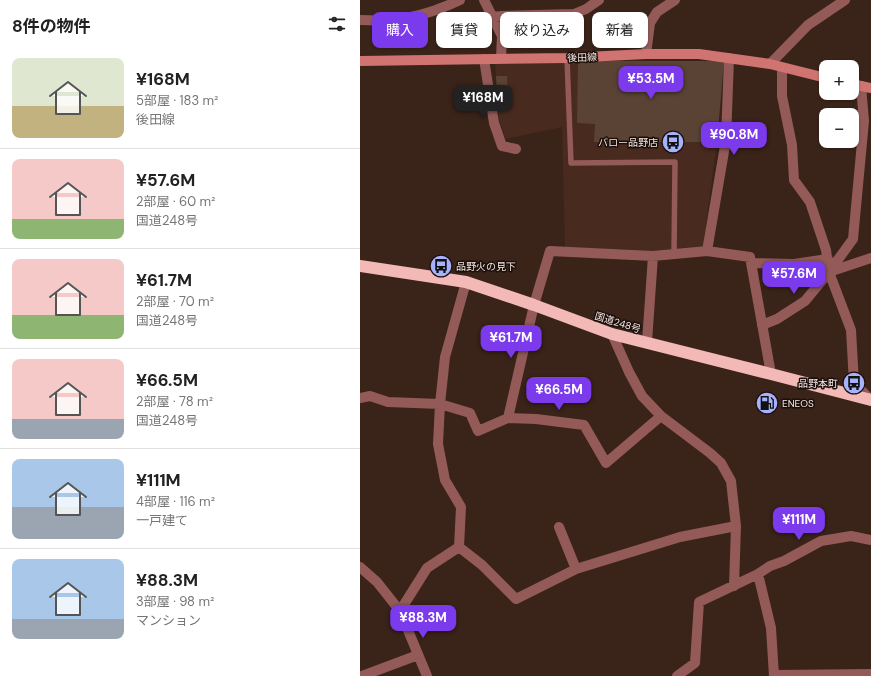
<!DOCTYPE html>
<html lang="ja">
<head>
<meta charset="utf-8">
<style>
  body { margin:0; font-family:"DM Sans","Noto Sans JP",sans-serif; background:#f6f6f6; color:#222; height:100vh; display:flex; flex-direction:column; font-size:15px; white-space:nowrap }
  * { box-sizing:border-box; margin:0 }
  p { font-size:13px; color:#767676 }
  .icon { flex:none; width:22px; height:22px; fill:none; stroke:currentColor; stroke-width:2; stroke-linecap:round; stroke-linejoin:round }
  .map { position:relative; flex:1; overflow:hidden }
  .side { display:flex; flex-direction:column; background:#fff; width:360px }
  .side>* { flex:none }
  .guide { position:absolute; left:12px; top:12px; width:380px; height:36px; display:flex; gap:8px }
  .tools { position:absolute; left:459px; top:60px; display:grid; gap:8px }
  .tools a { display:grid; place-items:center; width:40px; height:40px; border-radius:8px; background:#fff; box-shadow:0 1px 3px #0004; font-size:20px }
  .price { position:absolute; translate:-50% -34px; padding:0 9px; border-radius:8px; background:#7c3aed; color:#fff; font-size:13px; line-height:26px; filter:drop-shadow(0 1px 2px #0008) }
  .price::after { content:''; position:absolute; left:50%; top:24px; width:12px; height:9px; margin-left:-6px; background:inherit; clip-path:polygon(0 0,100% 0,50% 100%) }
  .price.on { background:#222; color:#fff }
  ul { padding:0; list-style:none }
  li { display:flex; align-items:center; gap:12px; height:100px; padding:0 12px }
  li+li { border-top:1px solid #e0e0e0 }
  li span { display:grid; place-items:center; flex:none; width:112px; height:80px; border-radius:8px; color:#555 }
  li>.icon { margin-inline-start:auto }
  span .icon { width:48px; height:48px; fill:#fffc; stroke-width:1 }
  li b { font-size:17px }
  h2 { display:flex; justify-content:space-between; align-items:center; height:48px; padding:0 12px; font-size:17px }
  .chip { padding:0 14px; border-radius:8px; background:#fff; box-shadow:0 1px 3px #0004; font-size:14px; line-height:36px }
  .chip.on { background:#7c3aed; color:#fff }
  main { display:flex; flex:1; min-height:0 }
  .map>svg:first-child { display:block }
  .built { fill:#482a1e }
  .building { fill:#5a4334 }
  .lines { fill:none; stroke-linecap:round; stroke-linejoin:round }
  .lane { stroke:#935a58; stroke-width:5.5 }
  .street { stroke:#935a58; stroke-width:10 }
  .secondary { stroke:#cf7471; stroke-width:10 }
  .highway { stroke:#f3b9b6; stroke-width:12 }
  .labels { text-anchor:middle; stroke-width:3; stroke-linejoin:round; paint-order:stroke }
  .street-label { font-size:10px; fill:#f7e7e1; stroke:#1a0f0b }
  .poi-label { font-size:10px; fill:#f7e7e1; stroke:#1a0f0b; text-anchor:end }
</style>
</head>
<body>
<main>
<section class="side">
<h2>8件の物件<svg class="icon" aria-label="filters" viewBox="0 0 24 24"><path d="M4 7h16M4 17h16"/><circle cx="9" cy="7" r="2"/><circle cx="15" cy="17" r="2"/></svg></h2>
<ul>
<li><span style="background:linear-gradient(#dfe7d0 60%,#c2b280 0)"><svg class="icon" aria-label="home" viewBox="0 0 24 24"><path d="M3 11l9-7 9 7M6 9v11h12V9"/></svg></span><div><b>¥168M</b><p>5部屋 · 183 m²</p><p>後田線</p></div></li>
<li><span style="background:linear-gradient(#f6c9c9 75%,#8fb573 0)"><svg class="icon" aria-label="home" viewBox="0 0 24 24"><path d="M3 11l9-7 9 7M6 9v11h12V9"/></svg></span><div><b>¥57.6M</b><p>2部屋 · 60 m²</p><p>国道248号</p></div></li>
<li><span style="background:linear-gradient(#f6c9c9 70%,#8fb573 0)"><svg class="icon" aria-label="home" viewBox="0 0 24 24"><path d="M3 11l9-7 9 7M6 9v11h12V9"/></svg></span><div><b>¥61.7M</b><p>2部屋 · 70 m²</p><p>国道248号</p></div></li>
<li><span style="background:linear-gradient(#f6c9c9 75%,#9aa5b1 0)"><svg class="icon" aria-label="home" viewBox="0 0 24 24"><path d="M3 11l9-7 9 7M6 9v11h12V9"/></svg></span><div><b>¥66.5M</b><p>2部屋 · 78 m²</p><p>国道248号</p></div></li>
<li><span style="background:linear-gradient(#a9c7e8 60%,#9aa5b1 0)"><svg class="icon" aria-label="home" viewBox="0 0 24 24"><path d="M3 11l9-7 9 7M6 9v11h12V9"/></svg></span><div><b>¥111M</b><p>4部屋 · 116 m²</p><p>一戸建て</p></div></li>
<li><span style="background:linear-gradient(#a9c7e8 75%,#9aa5b1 0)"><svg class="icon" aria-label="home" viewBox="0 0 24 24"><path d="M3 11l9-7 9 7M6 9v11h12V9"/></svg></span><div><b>¥88.3M</b><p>3部屋 · 98 m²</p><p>マンション</p></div></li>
</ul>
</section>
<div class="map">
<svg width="511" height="676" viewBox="0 0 511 676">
  <rect width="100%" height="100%" fill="#3a2319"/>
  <path class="built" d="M 218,61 L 364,61 L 357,142 L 343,246 L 294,251 L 205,247 L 202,127 L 146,139 L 139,121 L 135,62 Z"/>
  <path class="building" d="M 218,61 L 364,61 L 357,142 L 234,142 L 235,124 L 217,123 Z
    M 136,76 L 147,76 L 148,94 L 137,95 Z"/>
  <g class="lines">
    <path class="lane" d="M 207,58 L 211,163 L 315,162 L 314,254"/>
    <path class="street" d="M 124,0 L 142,36 L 141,58
      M 133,17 L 142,16 L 214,14 L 226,9 L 239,0
      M 0,20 C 10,20 21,21 31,20 C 55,18 79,10 100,0
      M 286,54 L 290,23 L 297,12 L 315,0
      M 124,59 L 134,123 L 142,146 L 156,149
      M 410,64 L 448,25 L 485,0
      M 422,68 L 422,96 L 432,145 L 434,180 L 450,202 L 466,250 L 469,272 L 491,330 L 494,383 L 511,400
      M 347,251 L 366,140 L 369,58
      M 391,263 L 434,264 L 468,259
      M 469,272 L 511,258
      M 402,325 L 417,319 L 445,301 L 469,272 L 493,239 L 504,121 L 501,86
      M 252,334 L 269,372 L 282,396 L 301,416 L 350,453 L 361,463 L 371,481 L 376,526 L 374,586
      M 287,342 L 293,256
      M 0,398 L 10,396 L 28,402 L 80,404 L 110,413 L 118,431 L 148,418 L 176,419 L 224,425 L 246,463 L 301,416
      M 148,418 L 174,305 L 190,251 L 293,256 L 347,251 L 390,257 L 411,374
      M 199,527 L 216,569
      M 99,547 L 122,565 L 156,599 L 216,569 L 320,537 L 376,526
      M 99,547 L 101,507 L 85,480 L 78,444 L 80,404 L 85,357 L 106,282
      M 0,567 L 17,582 L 40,611 L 67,676
      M 398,574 L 411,628 L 414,676
      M 40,611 L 67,568 L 99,547
      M 414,675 L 511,674
      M 2,676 L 58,655
      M 317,676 L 335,663 L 339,602 L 398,574 L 410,566 L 424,561 L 461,541 L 491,536 L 511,540"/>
    <path class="secondary" d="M 0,61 L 207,58 L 286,54 L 339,54 L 410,64 L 466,78
      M 492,84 L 511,88"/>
    <path class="highway" d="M 0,266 L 106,282 L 174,305 L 252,334 L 411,374 L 511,400"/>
  </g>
  <defs>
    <g id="bus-disc" transform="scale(1.15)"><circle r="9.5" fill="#a7b1fc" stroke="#1a0f0b"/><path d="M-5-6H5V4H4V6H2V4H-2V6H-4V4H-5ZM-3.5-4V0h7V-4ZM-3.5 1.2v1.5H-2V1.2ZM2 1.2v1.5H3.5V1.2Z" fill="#111"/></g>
    <g id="fuel-disc" transform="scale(1.15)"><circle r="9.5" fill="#a7b1fc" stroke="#1a0f0b"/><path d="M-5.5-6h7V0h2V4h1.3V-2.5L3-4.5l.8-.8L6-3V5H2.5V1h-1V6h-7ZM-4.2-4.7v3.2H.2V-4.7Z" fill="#111"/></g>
  </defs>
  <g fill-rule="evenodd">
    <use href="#bus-disc" x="313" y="142"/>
    <use href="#bus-disc" x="81" y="266"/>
    <use href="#bus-disc" x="494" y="383"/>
    <use href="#fuel-disc" x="407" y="403"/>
  </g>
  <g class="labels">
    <g class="street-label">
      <text transform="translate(222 57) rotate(-2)" y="4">後田線</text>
      <text transform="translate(258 322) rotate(17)" y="4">国道248号</text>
    </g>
    <g class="poi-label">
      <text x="298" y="146">バロー品野店</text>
      <text x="96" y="270" text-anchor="start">品野火の見下</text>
      <text x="478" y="387">品野本町</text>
      <text x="422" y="407" text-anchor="start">ENEOS</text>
    </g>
  </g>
</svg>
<div class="tools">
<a>+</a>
<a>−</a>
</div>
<b class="price" style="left:291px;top:100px">¥53.5M</b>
<b class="price on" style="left:123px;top:119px">¥168M</b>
<b class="price" style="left:374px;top:156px">¥90.8M</b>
<b class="price" style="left:434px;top:295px">¥57.6M</b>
<b class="price" style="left:151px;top:359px">¥61.7M</b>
<b class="price" style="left:199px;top:411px">¥66.5M</b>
<b class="price" style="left:439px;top:541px">¥111M</b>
<b class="price" style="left:63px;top:639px">¥88.3M</b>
<div class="guide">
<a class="chip on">購入</a>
<a class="chip">賃貸</a>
<a class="chip">絞り込み</a>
<a class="chip">新着</a>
</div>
</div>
</main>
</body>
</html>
